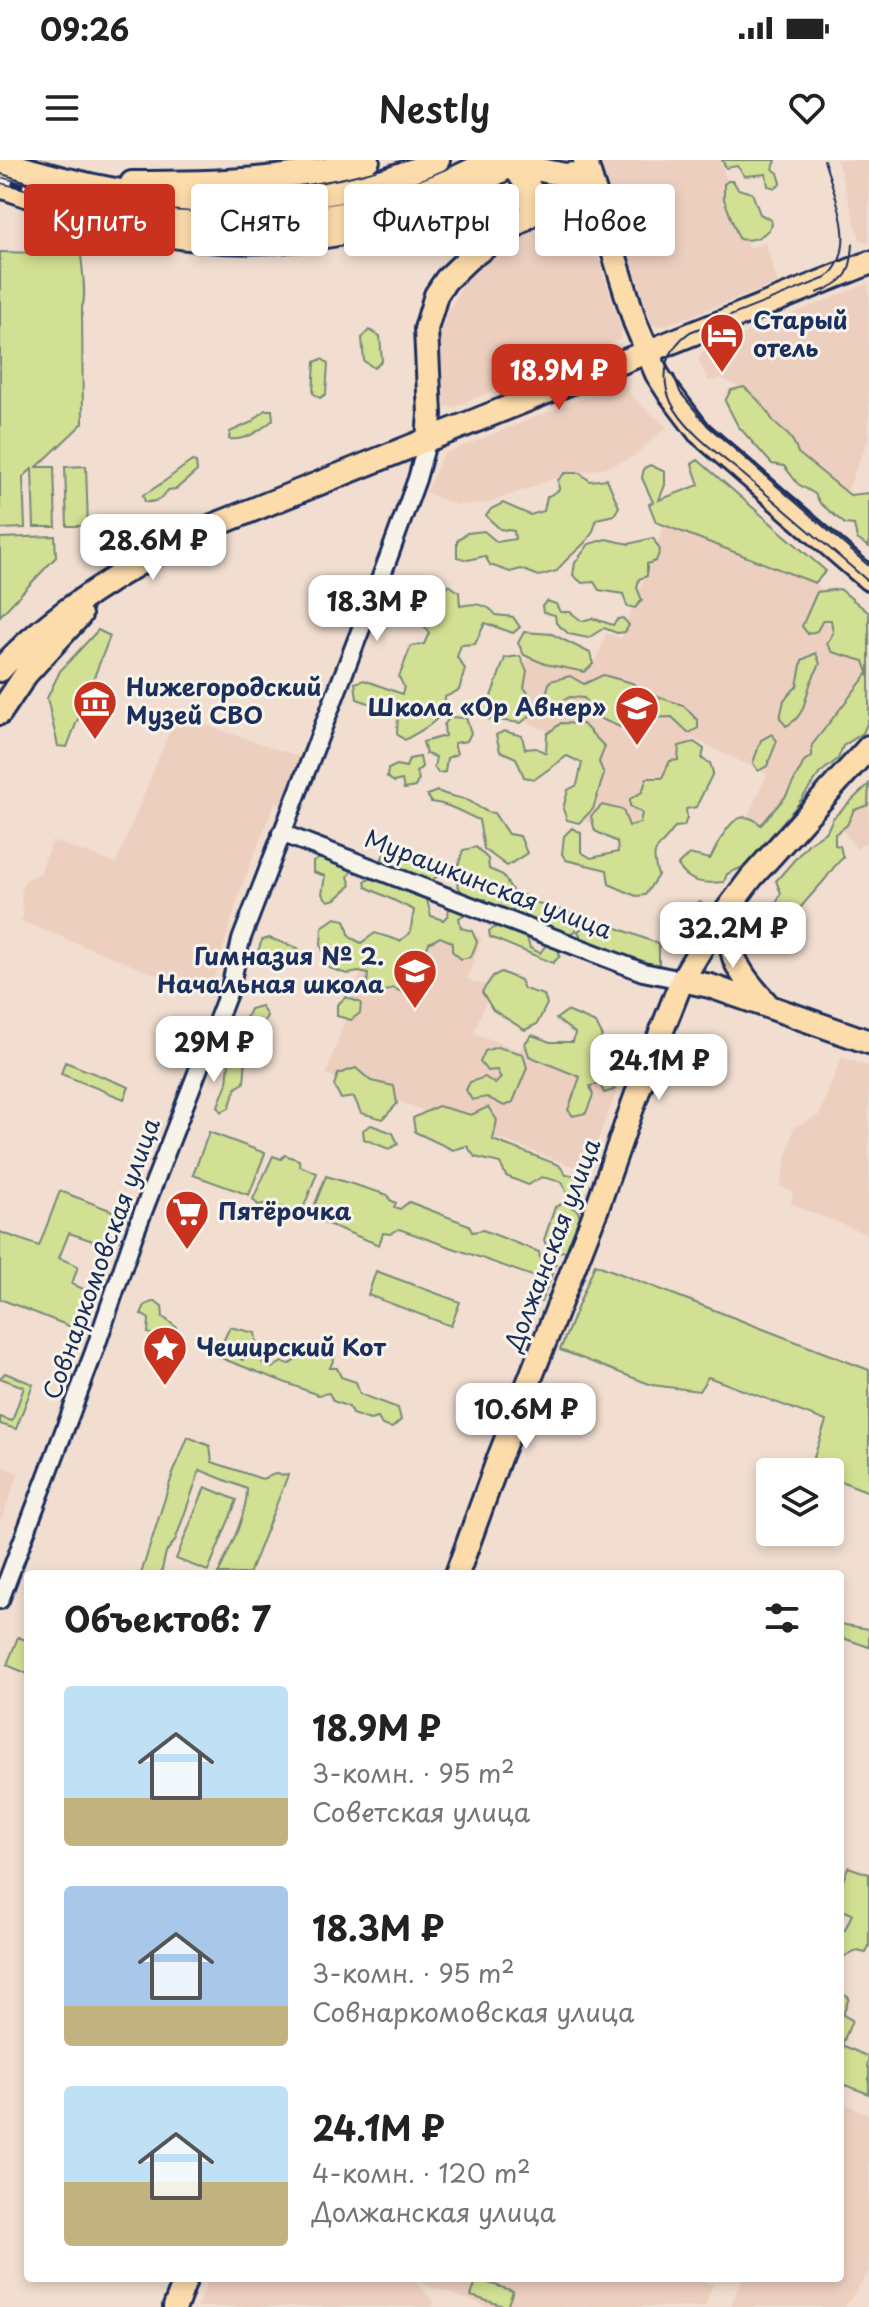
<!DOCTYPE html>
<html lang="ru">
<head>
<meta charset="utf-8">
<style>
  body { margin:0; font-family:"Playpen Sans",sans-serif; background:#f2f2f2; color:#222; height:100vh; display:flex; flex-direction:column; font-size:30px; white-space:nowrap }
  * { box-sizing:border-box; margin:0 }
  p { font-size:26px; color:#767676 }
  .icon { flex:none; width:44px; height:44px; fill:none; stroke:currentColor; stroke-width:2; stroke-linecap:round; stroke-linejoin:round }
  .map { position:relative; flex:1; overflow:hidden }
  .drawer { position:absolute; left:24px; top:1410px; width:820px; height:712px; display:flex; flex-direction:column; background:#fff; border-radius:8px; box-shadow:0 4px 12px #0003 }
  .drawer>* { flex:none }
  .top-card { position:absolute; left:24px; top:24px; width:822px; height:72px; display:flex; gap:16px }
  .fabs { position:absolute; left:756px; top:1298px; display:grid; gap:16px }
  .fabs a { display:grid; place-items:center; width:88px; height:88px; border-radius:8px; background:#fff; box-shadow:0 4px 12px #0003; font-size:40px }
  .price { position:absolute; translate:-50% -68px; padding:0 18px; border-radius:16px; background:#fff; color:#222; font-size:26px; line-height:52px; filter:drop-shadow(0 2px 4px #0008) }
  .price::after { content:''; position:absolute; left:50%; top:48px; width:24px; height:18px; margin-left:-12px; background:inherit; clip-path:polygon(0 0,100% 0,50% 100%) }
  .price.active { background:#c8321e; color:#fff }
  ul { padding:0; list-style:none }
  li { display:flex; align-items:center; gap:24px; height:200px; padding:0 40px }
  li span { display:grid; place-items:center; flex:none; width:224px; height:160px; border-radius:8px; color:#555 }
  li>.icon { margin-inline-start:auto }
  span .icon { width:96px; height:96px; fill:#fffc; stroke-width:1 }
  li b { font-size:34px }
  h2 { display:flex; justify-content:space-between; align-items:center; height:96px; padding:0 40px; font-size:34px }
  .tag { padding:0 28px; border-radius:8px; background:#fff; box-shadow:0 4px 12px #0003; font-size:28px; line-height:72px }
  .tag.active { background:#c8321e; color:#fff }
  .status { display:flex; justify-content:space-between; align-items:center; height:56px; padding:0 40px; background:#fff; direction:ltr }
  .status svg { height:22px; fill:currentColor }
  header { display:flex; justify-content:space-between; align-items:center; height:104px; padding:0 40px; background:#fff; font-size:36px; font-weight:600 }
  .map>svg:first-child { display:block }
  .built { fill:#edcfbf }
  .green { fill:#d2e093; stroke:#768878; stroke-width:2 }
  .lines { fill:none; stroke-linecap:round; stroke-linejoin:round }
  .minor-casing { stroke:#1b2f5e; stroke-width:22 }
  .major-casing { stroke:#1b2f5e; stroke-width:28 }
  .minor { stroke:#f7f3e8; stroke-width:16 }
  .major { stroke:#fddcac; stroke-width:22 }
  .tram { stroke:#1b2f5e; stroke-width:2 }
  .rail-casing { stroke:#1b2f5e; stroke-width:7 }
  .rail { stroke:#f7f3e8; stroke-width:4; stroke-dasharray:12; stroke-linecap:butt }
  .labels { text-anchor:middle; stroke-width:6; stroke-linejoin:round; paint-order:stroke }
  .poi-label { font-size:24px; font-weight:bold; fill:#1b2f5e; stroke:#f7f3e8; text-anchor:start }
  .street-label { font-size:24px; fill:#1b2f5e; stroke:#f7f3e8 }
</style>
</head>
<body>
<div class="status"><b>09:26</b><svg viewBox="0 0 49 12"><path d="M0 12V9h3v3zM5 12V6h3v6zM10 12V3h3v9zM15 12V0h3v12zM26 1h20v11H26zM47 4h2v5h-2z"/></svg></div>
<header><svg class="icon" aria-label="menu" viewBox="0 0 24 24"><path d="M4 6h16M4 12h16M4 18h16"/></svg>Nestly<svg class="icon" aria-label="heart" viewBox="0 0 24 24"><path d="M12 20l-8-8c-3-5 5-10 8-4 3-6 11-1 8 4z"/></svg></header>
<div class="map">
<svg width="869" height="2147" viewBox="0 0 869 2147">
  <rect width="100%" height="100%" fill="#f1ded0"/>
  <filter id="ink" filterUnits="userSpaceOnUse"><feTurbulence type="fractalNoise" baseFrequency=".0125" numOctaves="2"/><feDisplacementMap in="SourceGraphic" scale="16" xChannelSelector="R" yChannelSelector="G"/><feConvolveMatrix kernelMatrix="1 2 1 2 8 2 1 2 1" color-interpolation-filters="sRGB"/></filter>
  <g filter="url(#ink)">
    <path class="built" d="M 599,0 L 720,0 L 748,88 L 765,83 L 778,123 L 664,166 L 652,165 Z
      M 837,0 L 869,0 L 869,83 L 860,80 Z
      M 572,30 L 581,43 L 622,171 L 621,179 L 453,247 L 445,247 L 440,175 L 446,157 L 465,121 Z
      M 869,123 L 869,278 L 845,336 L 793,292 L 752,239 L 737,226 L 720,218 L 709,222 L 699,202 L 700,195 L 705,189 Z
      M 626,226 L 634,239 L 667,267 L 631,298 L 607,307 L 556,318 L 486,344 L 456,345 L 426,333 L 443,294 L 576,241 Z
      M 664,366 L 815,423 L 828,436 L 821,456 L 869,500 L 869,517 L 760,678 L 743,665 L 767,614 L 691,578 L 652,687 L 572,656 L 594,590 L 506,553 L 533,481 L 596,501 L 606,473 L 621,478 Z
      M 176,555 L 300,597 L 282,644 L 275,642 L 242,725 L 217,809 L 207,835 L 21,761 L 24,751 L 21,744 L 22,727 L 26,719 L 40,713 L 52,681 L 116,703 Z
      M 869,640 L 869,679 L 857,689 L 840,668 Z
      M 415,753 L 482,778 L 467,819 L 491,827 L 474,873 L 520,891 L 525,879 L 623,915 L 586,1011 L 326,914 L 363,808 L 402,790 Z
      M 841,898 L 869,906 L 869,1075 L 791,1044 L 793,1032 L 780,1026 L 794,967 L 819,955 Z
      M 0,1306 L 19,1313 L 0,1363 Z
      M 840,1942 L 869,1954 L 869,2111 L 845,2147 L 730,2147 L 742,2120 L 740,2118 L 840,2118 Z
      M 209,2118 L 696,2118 L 713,2124 L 704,2147 L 488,2147 L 414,2120 L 434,2142 L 432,2147 L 197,2147 Z"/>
    <path class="green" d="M 722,0 L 776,0 L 773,9 L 778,13 L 781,23 L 776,28 L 768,26 L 766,14 L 745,16 L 737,6 L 726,8 Z
      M 728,21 L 733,21 L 738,29 L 752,33 L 760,54 L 771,60 L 772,65 C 764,77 754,82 739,79 L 724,39 L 724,24 Z
      M 0,92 L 81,94 C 82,108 87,137 82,147 L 83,263 L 37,307 L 54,307 L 56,367 L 34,367 L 32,309 L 23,317 L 25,368 L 0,369 Z
      M 369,170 L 380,176 L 382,201 L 374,208 L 364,201 L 362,178 Z
      M 322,199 L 328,203 L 326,234 L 320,238 L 313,233 L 315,202 Z
      M 744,227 C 755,237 763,244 770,256 C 779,273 791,269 798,293 L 850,335 L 869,333 L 869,387 L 857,379 L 854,365 L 845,364 L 820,343 L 815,334 L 798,324 L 784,306 L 772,304 L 738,266 L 725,241 L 731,230 Z
      M 265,250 L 272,250 L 273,260 C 260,270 247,281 229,279 L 230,272 L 252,262 Z
      M 698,300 L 826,411 L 815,423 L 656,362 L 649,344 L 653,342 L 642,318 L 644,308 L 650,305 L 665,312 L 665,325 L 659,340 L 699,325 L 692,304 Z
      M 192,301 L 196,302 L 197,311 L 176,329 L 168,330 C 163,339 156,343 145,342 L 143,335 C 162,325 174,313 192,301 Z
      M 86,306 L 88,366 L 67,366 L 65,307 Z
      M 565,313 L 580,313 L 590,321 L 607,319 L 619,347 L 614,355 L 596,359 C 595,383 568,393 557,411 L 539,416 L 521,409 L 510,412 L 490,405 L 485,396 L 468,400 L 457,397 L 457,381 L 467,373 L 484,371 L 497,382 L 515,379 L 514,371 L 500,369 L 486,356 L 491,349 L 503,343 L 530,355 L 544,351 L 547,337 L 559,330 L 558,320 Z
      M 55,376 L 56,397 L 0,456 L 0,378 Z
      M 653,378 L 660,390 L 656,401 L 647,404 L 647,416 L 639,419 L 637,428 L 642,440 L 635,448 L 627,446 L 623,434 L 599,430 L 594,422 L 582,423 L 573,415 L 575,403 L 589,384 L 606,379 L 629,384 Z
      M 404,416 L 427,424 L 431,433 L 427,439 L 417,443 L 398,436 L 388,438 L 385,428 L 388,422 Z
      M 449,425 L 459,432 L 460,446 C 474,443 487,443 496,455 L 513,457 L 520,467 L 513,473 L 485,463 L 475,484 L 461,485 L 457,497 L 465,509 L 459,530 L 445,537 C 445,561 423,569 405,580 L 397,574 L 398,553 L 357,539 L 355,523 L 364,520 L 402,534 L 404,527 L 399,517 L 411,486 L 424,484 L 429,473 L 422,463 L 425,456 L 440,454 L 436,440 Z
      M 840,429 L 869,453 L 869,559 L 863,573 L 843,586 L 838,599 L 820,613 L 796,647 L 745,706 L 727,714 L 724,722 C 706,724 688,724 678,705 L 689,694 L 710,699 C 720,681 735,640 761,665 L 786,636 L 805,600 L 812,597 L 812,585 L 868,513 L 864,501 L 832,492 L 827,484 L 833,473 L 831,460 L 823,460 L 817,471 L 808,474 L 802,466 L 817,432 Z
      M 547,441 L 556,444 L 560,452 L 570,452 L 582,461 L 592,458 L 613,465 L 618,459 L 623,458 L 629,465 L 625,472 L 617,473 L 604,468 L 588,478 L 569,474 L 556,463 L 555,455 L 543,452 L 542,446 Z
      M 98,470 L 110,476 L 67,587 L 58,586 L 47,538 L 60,511 Z
      M 524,472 L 552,474 L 590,493 L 593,504 L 585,512 L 545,504 L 524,495 L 518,483 Z
      M 816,493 L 820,504 C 816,512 811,520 809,528 C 804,544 803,558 786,566 L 780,558 L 784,540 L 797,526 L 802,500 Z
      M 520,496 L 527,511 L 524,528 L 530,535 L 532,554 L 521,563 L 488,559 L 469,550 L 477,542 L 489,542 L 505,498 Z
      M 603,515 L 632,523 L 649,534 L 683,545 L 698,561 L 698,568 L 689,573 L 672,557 L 651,558 L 634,549 L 629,561 L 620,567 L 594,556 L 584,538 L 570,537 L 553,545 L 544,540 L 550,521 L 570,516 L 584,524 Z
      M 450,557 L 466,558 L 471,573 L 467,581 L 454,583 L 457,594 L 447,598 L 445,612 L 438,613 L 434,607 L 436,597 L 426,594 L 423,582 L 445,576 L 444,565 Z
      M 561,563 L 583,564 L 605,587 L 599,602 L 604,614 L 593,649 L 579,663 L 567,660 L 563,649 L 568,630 L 577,625 L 582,603 L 567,596 L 535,619 L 524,617 L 516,598 L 500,591 L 496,575 L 504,571 L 522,576 L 525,589 L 536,588 L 546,593 L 547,574 Z
      M 772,574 L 777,581 L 767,606 L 758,611 L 753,603 L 761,580 Z
      M 694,582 L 704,589 L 702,599 L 710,603 L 713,613 L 696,647 L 686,649 L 687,658 L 684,666 L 675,667 C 661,690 648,684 658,715 L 645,735 L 636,736 L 609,724 L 607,710 L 566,700 L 562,694 L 564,676 L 572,668 L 581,673 L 581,692 L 591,698 L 618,692 L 617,682 L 595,671 L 591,656 L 602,645 L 623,650 L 629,666 L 640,663 L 642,653 L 630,646 L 630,639 L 642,632 L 647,618 L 662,618 L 670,601 L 678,600 L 679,586 Z
      M 420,597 L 422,607 L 416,612 L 419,619 L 415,627 L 404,629 L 402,620 L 394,622 L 387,617 L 388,609 L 397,605 L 406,607 L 409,599 Z
      M 869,624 L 868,645 L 854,650 L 847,665 L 835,674 L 835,685 L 840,686 L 843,698 C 833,706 830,714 822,723 C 811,735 801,746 792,759 L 780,759 L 774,748 L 781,733 L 776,721 L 809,683 L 827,671 L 833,658 Z
      M 437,631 C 448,636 460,637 469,641 C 479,646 482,652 494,653 L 508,674 L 520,676 L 527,693 L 507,706 L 484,689 L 479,660 C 462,653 450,644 431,642 L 427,635 Z
      M 476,687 L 488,699 L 489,709 L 503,715 L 513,732 C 529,734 532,743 544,745 C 556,748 564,750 576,756 L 576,771 L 566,775 L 535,761 L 525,764 L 491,751 L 486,739 C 470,741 464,738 457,724 L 462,715 L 457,710 L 463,690 Z
      M 407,689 L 440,702 L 440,714 L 430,722 L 385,707 L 382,698 L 385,692 Z
      M 322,697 L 328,701 L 336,699 L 348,701 L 352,710 L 348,717 L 351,725 L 336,739 L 328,741 L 322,734 L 325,716 L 313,712 L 313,702 Z
      M 372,718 L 427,740 L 431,756 L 443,760 L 448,755 L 449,748 L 455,745 L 464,747 L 465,754 L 459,758 L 461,768 L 472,771 L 477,782 L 471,797 L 461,799 L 452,791 L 452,782 L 440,777 L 429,783 L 425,793 L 411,801 L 407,809 L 418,815 L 419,828 L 404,833 L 393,828 L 377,834 L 367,827 L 368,814 L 359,812 L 347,814 L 329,808 L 321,785 L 322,767 L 335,758 L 345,760 L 350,777 L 361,783 L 375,773 L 400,781 L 410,773 L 414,750 L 366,727 L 365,721 Z
      M 699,742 L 704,744 L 708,757 C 700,766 701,776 692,784 L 681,780 C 678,766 688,751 699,742 Z
      M 587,764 L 598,768 L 607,764 L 659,784 L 659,810 L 648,811 L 635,799 C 621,799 622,793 611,790 C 593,784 588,793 578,771 Z
      M 498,766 L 527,778 L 530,788 L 540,793 L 546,785 L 558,789 L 560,796 L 553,803 L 490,777 L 489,771 Z
      M 269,778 L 298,788 L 301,795 C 289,815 279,806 260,801 L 258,791 L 262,780 Z
      M 501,812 L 520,820 L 524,829 L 544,835 L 547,844 L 537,864 L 525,870 L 493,850 L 482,832 L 493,816 Z
      M 346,837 L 361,843 L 360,853 L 351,860 L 337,856 L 337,845 Z
      M 261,846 L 267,856 L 260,868 L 255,871 C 258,882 254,891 246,899 L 244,923 L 236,928 L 229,948 L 221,952 L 218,946 L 227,923 L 229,902 L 239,894 L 233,886 L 240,873 L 249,869 L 245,860 L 250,849 Z
      M 567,851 L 596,863 L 602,875 L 597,896 L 619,905 L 620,911 L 614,930 L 604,933 L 600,924 L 590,926 L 593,935 L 586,953 L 573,956 L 568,950 L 580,917 L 529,896 L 525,883 L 532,875 L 550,882 L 573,882 L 575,873 L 556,859 Z
      M 497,887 L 523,894 L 527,908 L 513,942 L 504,946 L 487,937 L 472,940 L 466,930 L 470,922 L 485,917 L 495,924 L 501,918 L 497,910 L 487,911 L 480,902 L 485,891 Z
      M 65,902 L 129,927 L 124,939 L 61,914 Z
      M 356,908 L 371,921 L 394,926 L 397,944 L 383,959 L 361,953 L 354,937 L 341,939 L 334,925 L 338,914 Z
      M 438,946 L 471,955 L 488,947 L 497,960 L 493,980 L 559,1005 L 566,1015 L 580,1015 L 583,1027 L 575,1036 L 567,1034 L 562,1022 L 542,1017 L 528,1025 L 506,1016 L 500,1003 L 475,997 L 467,986 L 453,990 L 415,972 L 413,958 Z
      M 371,965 L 393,973 L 398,984 L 389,989 L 364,979 L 363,970 Z
      M 209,972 L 265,993 L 249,1035 L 193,1015 Z
      M 285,995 L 299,1000 L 300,1006 L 317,1013 L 301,1054 L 270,1043 L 258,1045 L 253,1039 L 273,996 L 281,999 Z
      M 326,1016 L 388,1035 L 390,1040 L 396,1043 L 394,1047 L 400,1049 L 409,1042 L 469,1065 L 472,1072 L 483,1070 L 539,1092 L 540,1098 L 556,1104 L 541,1142 L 534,1139 L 541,1119 L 399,1069 L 390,1074 L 383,1073 L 379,1085 L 310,1057 Z
      M 60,1031 L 118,1053 L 105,1085 L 69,1073 L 59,1098 L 78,1106 L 72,1124 L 88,1131 L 74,1168 L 0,1139 L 0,1072 L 39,1086 Z
      M 564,1043 L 577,1050 L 583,1062 L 570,1091 L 549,1092 L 544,1080 L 555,1047 Z
      M 595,1104 L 869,1210 L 869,1332 L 830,1317 L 830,1312 L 810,1309 L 826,1261 L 708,1217 L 699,1231 L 652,1225 L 560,1190 Z
      M 376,1111 L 460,1142 L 451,1166 L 368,1135 Z
      M 155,1141 L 162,1146 L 163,1157 L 176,1167 L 178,1178 L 171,1182 L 148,1173 L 149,1159 L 141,1154 L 145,1145 Z
      M 230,1167 L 255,1173 L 258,1190 L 241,1199 L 242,1200 L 258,1192 L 263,1204 L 272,1208 L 282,1202 L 290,1204 L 311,1189 L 335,1196 L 330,1208 L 337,1208 L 341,1217 L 356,1222 L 360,1234 L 398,1248 L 401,1260 L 392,1268 L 382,1265 L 378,1258 L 370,1260 L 352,1254 L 349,1247 L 333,1241 L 329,1233 L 318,1235 L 218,1197 L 217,1194 Z
      M 5,1213 L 33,1224 L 16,1269 L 0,1264 L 0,1257 L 12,1261 L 24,1227 L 0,1218 Z
      M 188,1277 L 210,1286 L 212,1302 L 262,1319 L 275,1314 L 288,1315 L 249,1414 L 218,1414 C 229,1390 247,1355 247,1329 L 200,1310 L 175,1381 L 166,1392 L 161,1414 L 141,1414 L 172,1316 Z
      M 205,1327 L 237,1340 L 208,1411 L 176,1399 Z
      M 840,1464 L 869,1469 L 869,1487 L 840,1477 Z
      M 18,1477 L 28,1481 L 28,1514 L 7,1505 Z
      M 848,1707 L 869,1714 L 869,1786 L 866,1793 L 857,1791 L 840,1798 L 840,1768 L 845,1770 L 852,1754 L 840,1749 L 840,1729 Z
      M 840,1832 L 849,1838 L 843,1855 L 852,1860 L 842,1885 L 869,1897 L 867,1906 L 869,1908 L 869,1934 L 840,1923 Z
      M 477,2119 L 513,2131 L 507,2147 L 471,2136 Z"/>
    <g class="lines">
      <g class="minor-casing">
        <path id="minor" d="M 281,673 L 643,812 L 682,820
          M 0,1440 L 94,1192 L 134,1075 L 230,828 L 241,780 L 389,396 L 417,319 L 428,279"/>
      </g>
      <g class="major-casing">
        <path id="major" d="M 585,0 L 635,162 L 657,214 L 668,231 L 699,272 L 869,419
          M 0,1 C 145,47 295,63 438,0
          M 512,4 L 565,15 L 588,13
          M 512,4 L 530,29 L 531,54
          M 132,23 C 213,23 290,21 368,0
          M 0,26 C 31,36 61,49 93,58 C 196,90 309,90 412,55 C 451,42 485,19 521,0
          M 169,62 C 280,71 393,55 491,0
          M 428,279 L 430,254 L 426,169 L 436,135 L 446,120 L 468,99 L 589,13
          M 0,510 C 49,455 133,403 200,371 L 869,103
          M 0,553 L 26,514 L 80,455
          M 737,743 C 723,792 734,807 767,844
          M 682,820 L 710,826 L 869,882
          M 457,1414 L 499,1298 L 597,1048 L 639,928 L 682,820 L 710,773 L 751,718 L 869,587
          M 175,2147 L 186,2118"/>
      </g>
      <use href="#minor" class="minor"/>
      <use href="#major" class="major"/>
      <path class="tram" d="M 824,0 C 834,35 861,89 826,118 L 690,172 C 667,188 659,215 671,242 C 684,270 720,295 744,315 C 786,351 827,386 869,422
        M 817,133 C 846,122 851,115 853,84
        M 674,215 L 680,232 L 708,266 L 869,406"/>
      <g class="rail-casing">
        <path id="rail" d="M 0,20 L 115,49
          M 67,27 L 115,35"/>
      </g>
      <use href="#rail" class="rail"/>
    </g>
  </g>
  <defs>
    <g id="hotel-pin" transform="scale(2.3)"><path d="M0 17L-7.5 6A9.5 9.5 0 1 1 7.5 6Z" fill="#c8321e" stroke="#f7f3e8"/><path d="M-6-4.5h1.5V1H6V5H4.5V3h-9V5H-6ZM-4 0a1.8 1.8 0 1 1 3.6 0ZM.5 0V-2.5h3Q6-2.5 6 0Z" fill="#fff"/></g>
    <g id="museum-pin" transform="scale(2.3)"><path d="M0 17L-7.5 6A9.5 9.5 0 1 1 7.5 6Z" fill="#c8321e" stroke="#f7f3e8"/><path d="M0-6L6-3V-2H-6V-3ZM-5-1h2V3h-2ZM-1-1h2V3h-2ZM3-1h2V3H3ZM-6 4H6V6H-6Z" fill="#fff"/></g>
    <g id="school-pin" transform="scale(2.3)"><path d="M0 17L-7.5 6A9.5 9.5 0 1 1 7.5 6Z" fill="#c8321e" stroke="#f7f3e8"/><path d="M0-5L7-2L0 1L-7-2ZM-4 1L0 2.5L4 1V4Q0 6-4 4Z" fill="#fff"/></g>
    <g id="supermarket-pin" transform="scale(2.3)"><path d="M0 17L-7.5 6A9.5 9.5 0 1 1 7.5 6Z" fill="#c8321e" stroke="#f7f3e8"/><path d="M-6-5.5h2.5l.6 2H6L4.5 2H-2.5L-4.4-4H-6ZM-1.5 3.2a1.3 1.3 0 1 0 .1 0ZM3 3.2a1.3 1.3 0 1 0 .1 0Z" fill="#fff"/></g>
    <g id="sight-pin" transform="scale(2.3)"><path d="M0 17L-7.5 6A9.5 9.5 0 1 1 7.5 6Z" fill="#c8321e" stroke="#f7f3e8"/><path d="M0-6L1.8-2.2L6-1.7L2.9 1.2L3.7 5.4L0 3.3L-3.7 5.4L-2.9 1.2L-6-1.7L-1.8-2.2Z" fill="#fff"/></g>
  </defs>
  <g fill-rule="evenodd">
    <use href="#hotel-pin" x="722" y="175"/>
    <use href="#museum-pin" x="95" y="542"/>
    <use href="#school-pin" x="637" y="548"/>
    <use href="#school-pin" x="415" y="811"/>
    <use href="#supermarket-pin" x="187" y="1052"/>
    <use href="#sight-pin" x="165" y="1188"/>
  </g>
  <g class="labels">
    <g class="poi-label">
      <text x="753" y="169">Старый<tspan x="753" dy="28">отель</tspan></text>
      <text x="126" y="536">Нижегородский<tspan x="126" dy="28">Музей СВО</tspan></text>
      <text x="606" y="556" text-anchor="end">Школа «Ор Авнер»</text>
      <text x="384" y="805" text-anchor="end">Гимназия № 2.<tspan x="384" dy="28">Начальная школа</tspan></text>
      <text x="218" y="1060">Пятёрочка</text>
      <text x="196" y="1196">Чеширский Кот</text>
    </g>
    <g class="street-label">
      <text transform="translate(488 725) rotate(21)" y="8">Мурашкинская улица</text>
      <text transform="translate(553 1085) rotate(-69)" y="8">Должанская улица</text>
      <text transform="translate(102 1099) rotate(-70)" y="8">Совнаркомовская улица</text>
    </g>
  </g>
</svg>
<div class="fabs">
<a><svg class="icon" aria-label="layers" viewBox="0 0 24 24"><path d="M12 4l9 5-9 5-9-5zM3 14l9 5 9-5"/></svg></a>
</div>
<b class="price active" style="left:559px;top:252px">18.9M ₽</b>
<b class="price" style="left:153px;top:422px">28.6M ₽</b>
<b class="price" style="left:377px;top:483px">18.3M ₽</b>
<b class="price" style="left:733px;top:810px">32.2M ₽</b>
<b class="price" style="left:214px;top:924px">29M ₽</b>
<b class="price" style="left:659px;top:942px">24.1M ₽</b>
<b class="price" style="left:526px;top:1291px">10.6M ₽</b>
<div class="top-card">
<a class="tag active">Купить</a>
<a class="tag">Снять</a>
<a class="tag">Фильтры</a>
<a class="tag">Новое</a>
</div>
<section class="drawer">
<h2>Объектов: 7<svg class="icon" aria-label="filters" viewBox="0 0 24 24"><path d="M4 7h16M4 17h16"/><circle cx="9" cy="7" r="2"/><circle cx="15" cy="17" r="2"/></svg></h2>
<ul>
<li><span style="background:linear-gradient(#bfe0f5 70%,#c2b280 0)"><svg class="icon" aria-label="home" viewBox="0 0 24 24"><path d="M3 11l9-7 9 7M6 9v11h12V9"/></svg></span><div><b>18.9M ₽</b><p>3-комн. · 95 m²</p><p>Советская улица</p></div></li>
<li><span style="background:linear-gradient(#a9c7e8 75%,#c2b280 0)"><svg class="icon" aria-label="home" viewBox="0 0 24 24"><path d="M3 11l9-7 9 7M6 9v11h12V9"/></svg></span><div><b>18.3M ₽</b><p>3-комн. · 95 m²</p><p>Совнаркомовская улица</p></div></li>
<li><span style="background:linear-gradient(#bfe0f5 60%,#c2b280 0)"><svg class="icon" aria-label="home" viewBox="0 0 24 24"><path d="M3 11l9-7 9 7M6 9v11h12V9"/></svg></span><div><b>24.1M ₽</b><p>4-комн. · 120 m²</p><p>Должанская улица</p></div></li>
</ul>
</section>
</div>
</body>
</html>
